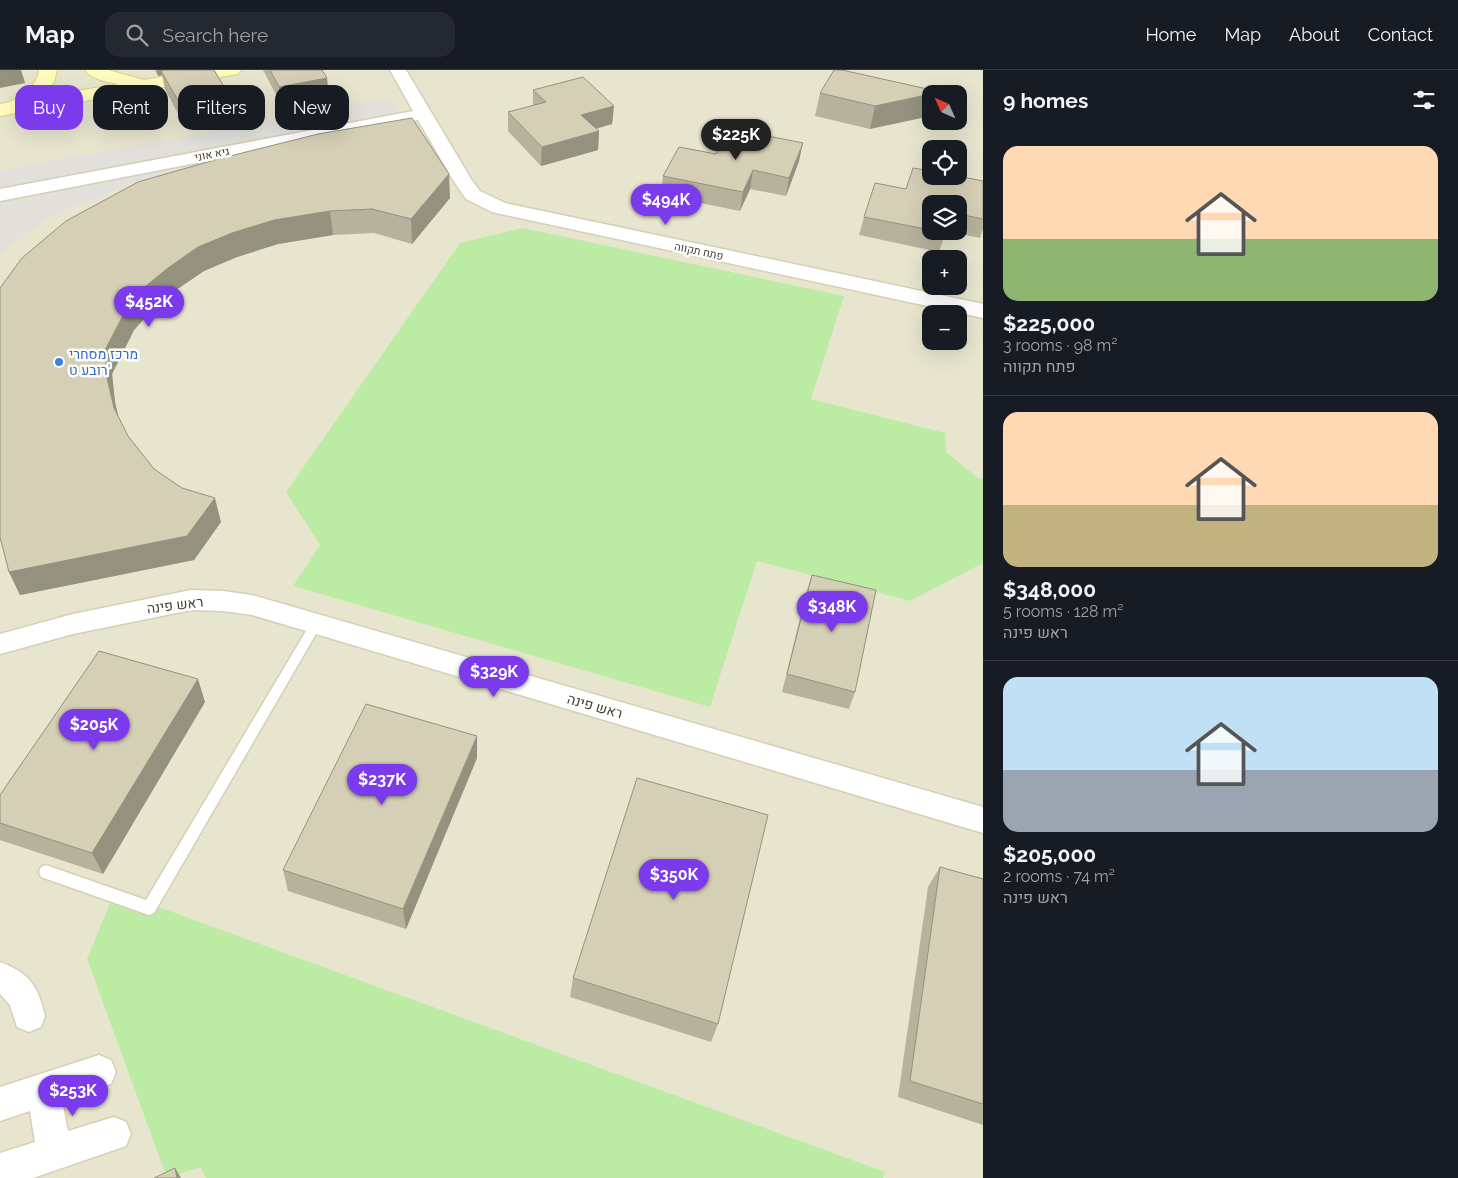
<!DOCTYPE html>
<html lang="en">
<head>
<meta charset="utf-8">
<style>
  body { margin:0; font-family:Raleway,Heebo,sans-serif; background:#242831; color:#f1f3f6; height:100vh; display:flex; flex-direction:column; font-size:19px; white-space:nowrap }
  * { box-sizing:border-box; margin:0 }
  p { font-size:16px; color:#9ea1a6 }
  .icon { flex:none; width:28px; height:28px; fill:none; stroke:currentColor; stroke-width:2; stroke-linecap:round; stroke-linejoin:round }
  .map { position:relative; flex:1; overflow:hidden }
  .sheet { display:flex; flex-direction:column; background:#171b24; width:475px }
  .sheet>* { flex:none }
  .banner { position:absolute; left:15px; top:15px; width:475px; height:45px; display:flex; gap:10px }
  .needle { width:32px; rotate:315deg }
  .buttons { position:absolute; left:922px; top:15px; display:grid; gap:10px }
  .buttons a { display:grid; place-items:center; width:45px; height:45px; border-radius:10px; background:#171b24; box-shadow:0 5px 20px #0002; font-size:25px }
  .price { position:absolute; translate:-50% -42px; padding:0 11px; border-radius:18px; background:#7c3aed; color:#fff; font-size:16px; line-height:32px; filter:drop-shadow(0 1px 2px #0008) }
  .price::after { content:''; position:absolute; left:50%; top:30px; width:15px; height:11px; margin-left:-8px; background:inherit; clip-path:polygon(0 0,100% 0,50% 100%) }
  .price.selected { background:#222; color:#fff }
  ul { padding:0; list-style:none }
  li { display:grid; align-content:center; gap:10px; height:265px; padding:0 20px }
  li+li { border-top:1px solid #363941 }
  li span { display:grid; place-items:center; height:155px; border-radius:15px; color:#555 }
  li>.icon { margin-inline-start:auto }
  span .icon { width:90px; height:90px; fill:#fffc; stroke-width:1 }
  li b { font-size:21px }
  h2 { display:flex; justify-content:space-between; align-items:center; height:60px; padding:0 20px; font-size:21px }
  .chip { padding:0 18px; border-radius:15px; background:#171b24; box-shadow:0 5px 20px #0002; font-size:18px; line-height:45px }
  .chip.selected { background:#7c3aed; color:#fff }
  header { display:flex; align-items:center; gap:30px; box-sizing:border-box; height:70px; padding:0 25px; background:#171b24; border-bottom:1px solid #363941 }
  header strong { font-size:24px }
  nav { display:flex; gap:28px; margin-inline-start:auto; font-size:18px }
  .search { width:350px; height:45px; background:#242831; display:flex; align-items:center; gap:12px; box-sizing:border-box; padding:0 18px; border-radius:15px; color:#9ea1a6; font-size:19px }
  main { display:flex; flex:1; min-height:0 }
  .map>svg:first-child { display:block }
  .residential { fill:#e7e5ce; fill-rule:evenodd }
  .green { fill:#bceca4 }
  .parking { fill:#e2e0da }
  .lines { fill:none; stroke-linecap:round; stroke-linejoin:round }
  .lane-casing { stroke:#d4d0b6; stroke-width:3 }
  .street-casing { stroke:#d4d0b6; stroke-width:3 }
  .secondary-casing { stroke:#d8d48a; stroke-width:2 }
  .lane { fill:#fff; fill-rule:evenodd }
  .street { fill:#fff; fill-rule:evenodd }
  .secondary { fill:#fffdbe; fill-rule:evenodd }
  .wall { fill:#b6b29c; fill-rule:evenodd }
  .shaded-wall { fill:#94917f }
  .building { fill:#d4cfb5; stroke:#94917f }
  .shop-dot { fill:#3f7fe0; stroke:#fff; stroke-width:2 }
  .labels { text-anchor:middle; stroke-width:5; stroke-linejoin:round; paint-order:stroke }
  .far-street-label { font-size:11px; fill:#444131; stroke:#fff }
  .shop-label { font-size:14px; fill:#366cbe; stroke:#fff; text-anchor:start }
  .street-label { font-size:14px; fill:#444131; stroke:#fff }
</style>
</head>
<body>
<header>
<strong>Map</strong>
<div class="search"><svg class="icon" aria-label="search" viewBox="0 0 24 24"><circle cx="10" cy="10" r="6"/><path d="M15 15l6 6"/></svg>Search here</div>
<nav><a>Home</a><a>Map</a><a>About</a><a>Contact</a></nav>
</header>
<main>
<div class="map">
<svg width="983" height="1108" viewBox="0 0 983 1108">
  <rect width="100%" height="100%" fill="#f3f1e0"/>
  <path class="residential" d="M 0,0 L 983,0 L 983,1108 L 0,1108 ZM 931,24 L 959,24 L 959,51 L 931,51 ZM 931,79 L 959,79 L 959,106 L 931,106 ZM 931,134 L 959,134 L 959,161 L 931,161 ZM 931,189 L 959,189 L 959,216 L 931,216 ZM 931,244 L 959,244 L 959,271 L 931,271 Z"/>
  <path class="green" d="M 523,158 L 844,226 L 811,329 L 945,363 L 946,382 L 978,408 L 983,409 L 983,493 L 910,531 L 757,491 L 710,637 L 293,516 L 320,475 L 286,422 L 460,173 Z
    M 115,821 L 885,1102 L 883,1108 L 206,1108 L 201,1097 L 167,1108 L 87,889 Z"/>
  <path class="parking" d="M 389,28 L 406,59 L 130,115 L 48,147 L 0,184 L 0,101 Z"/>
  <g class="lines">
    <g class="lane-casing">
      <path id="lane" d="M 316,549 L 320,551 L 322,554 L 320,557 L 154,843 L 149,845 L 41,807 L 39,802 L 41,797 L 46,795 L 146,830 L 312,551 Z"/>
    </g>
    <g class="street-casing">
      <path id="street" d="M 390,0 L 406,0 L 471,109 L 480,121 L 505,133 L 983,234 L 983,248 L 492,142 L 466,129 L 453,110 L 418,50 L 0,131 L 0,119 L 413,41 Z
        M 191,520 L 223,521 L 252,525 L 983,737 L 983,763 L 252,545 L 223,541 L 191,540 L 73,564 L 0,584 L 0,564 L 73,544 Z
        M 0,892 C 29,903 38,915 45,946 L 41,957 L 29,962 L 17,957 L 10,935 L 0,924 Z
        M 99,985 L 111,990 L 116,1002 L 111,1014 L 62,1031 L 68,1061 L 114,1047 L 126,1052 L 131,1064 L 126,1076 L 33,1108 L 0,1108 L 0,1083 L 35,1072 L 30,1041 L 0,1051 L 0,1017 Z"/>
    </g>
    <g class="secondary-casing">
      <path id="secondary" d="M 39,0 L 57,0 L 54,12 L 41,27 L 119,14 C 108,12 92,10 85,0 L 108,0 L 144,10 L 201,0 L 241,0 L 238,4 L 232,5 L 0,46 L 0,34 C 17,32 37,18 39,0 Z"/>
    </g>
    <use href="#lane" class="lane"/>
    <use href="#street" class="street"/>
    <use href="#secondary" class="secondary"/>
  </g>
  <path class="wall" d="M 155,0 L 214,0 L 229,25 L 232,43 L 183,53 L 165,19 L 162,5 L 158,6 Z
    M 263,0 L 322,0 L 329,25 L 281,34 Z
    M 533,20 L 614,36 L 612,54 L 596,59 L 599,61 L 598,80 L 541,96 L 508,61 L 508,42 L 533,36 Z
    M 941,22 L 870,59 L 815,46 L 820,23 Z
    M 716,84 L 799,91 L 786,126 L 750,119 L 740,141 L 661,125 L 663,106 Z
    M 983,111 L 983,159 L 980,168 L 946,161 L 939,182 L 859,165 L 864,147 L 906,119 ZM 931,134 L 959,134 L 959,161 L 931,161 Z
    M 450,128 L 412,174 L 374,163 L 333,165 L 278,174 L 237,187 L 204,201 L 173,222 L 152,240 L 134,260 L 112,304 L 115,332 L 117,344 L 128,366 L 154,399 L 221,452 L 194,490 L 20,525 L 9,502 L 66,151 Z
    M 812,505 L 855,622 L 849,639 L 782,622 L 806,523 Z
    M 205,632 L 103,804 L 0,770 L 0,725 Z
    M 477,666 L 477,688 L 406,859 L 288,821 L 283,800 Z
    M 940,797 L 983,809 L 983,1055 L 898,1027 L 928,817 Z
    M 573,908 L 718,954 L 711,972 L 570,927 Z"/>
  <path class="shaded-wall" d="M 0,0 L 21,0 L 25,13 L 0,18 Z
    M 157,0 L 194,0 L 161,1 L 162,5 L 158,6 Z
    M 327,8 L 329,25 L 281,34 L 279,17 Z
    M 931,24 L 931,46 L 870,59 L 875,36 Z
    M 229,25 L 232,43 L 183,53 L 180,34 Z
    M 614,36 L 612,54 L 580,63 L 581,45 Z
    M 599,61 L 598,80 L 541,96 L 542,77 Z
    M 803,73 L 799,91 L 786,126 L 789,108 Z
    M 753,100 L 750,119 L 740,141 L 743,122 Z
    M 449,104 L 450,128 L 412,174 L 411,149 Z
    M 330,141 L 333,165 L 278,174 L 237,187 L 204,201 L 173,222 L 152,240 L 134,260 L 112,304 L 115,332 L 122,362 L 114,338 L 107,308 L 105,280 L 128,236 L 146,216 L 168,198 L 198,177 L 232,163 L 274,150 Z
    M 215,428 L 221,452 L 194,490 L 20,525 L 9,502 Z
    M 198,609 L 205,632 L 103,804 L 92,783 Z
    M 477,666 L 477,688 L 406,859 L 403,839 Z
    M 175,1098 L 181,1108 L 177,1108 Z"/>
  <path class="building" d="M 164,0 L 214,0 L 229,25 L 180,34 L 161,1 Z
    M 270,0 L 322,0 L 327,8 L 279,17 Z
    M 834,0 L 842,0 L 941,22 L 931,24 L 875,36 L 820,23 Z
    M 583,7 L 614,36 L 581,45 L 599,61 L 542,77 L 508,42 L 546,32 L 533,20 Z
    M 412,48 L 449,104 L 411,149 L 372,139 L 330,141 L 274,150 L 232,163 L 198,177 L 168,198 L 146,216 L 128,236 L 105,280 L 107,308 L 114,338 L 128,366 L 154,399 L 182,418 L 215,428 L 187,466 L 9,502 L 0,467 L 0,218 L 22,188 L 66,151 L 138,112 L 218,89 L 318,64 Z
    M 728,58 L 803,73 L 789,108 L 753,100 L 743,122 L 663,106 L 679,77 L 716,84 Z
    M 913,98 L 931,101 L 931,106 L 958,106 L 983,111 L 983,149 L 959,144 L 959,134 L 931,134 L 931,160 L 864,147 L 875,113 L 906,119 Z
    M 812,505 L 876,520 L 855,622 L 787,604 Z
    M 99,581 L 198,609 L 92,783 L 0,753 L 0,725 Z
    M 366,634 L 477,666 L 403,839 L 283,800 Z
    M 637,708 L 768,745 L 718,954 L 573,908 Z
    M 940,797 L 983,809 L 983,1034 L 910,1011 Z
    M 175,1098 L 177,1108 L 154,1108 Z"/>
  <circle class="shop-dot" cx="59" cy="292" r="5"/>
  <g class="labels">
    <g class="far-street-label">
      <text transform="translate(212 84) rotate(-11)" y="4">גיא אוני</text>
      <text transform="translate(699 181) rotate(12)" y="4">פתח תקווה</text>
    </g>
    <g class="shop-label">
      <text x="69" y="289">מרכז מסחרי<tspan x="69" dy="16">רובע ט'</tspan></text>
    </g>
    <g class="street-label">
      <text transform="translate(175 535) rotate(-7)" y="5">ראש פינה</text>
      <text transform="translate(595 636) rotate(16)" y="5">ראש פינה</text>
    </g>
  </g>
</svg>
<div class="buttons">
<a><svg class="needle" viewBox="-14 -14 28 28"><path d="M0-13l5 13h-10z" fill="#e53935"/><path d="M0 13l5-13h-10z" fill="#9ea1a6"/></svg></a>
<a><svg class="icon" aria-label="locate" viewBox="0 0 24 24"><circle cx="12" cy="12" r="6"/><path d="M12 2v4M12 18v4M2 12h4M18 12h4"/></svg></a>
<a><svg class="icon" aria-label="layers" viewBox="0 0 24 24"><path d="M12 4l9 5-9 5-9-5zM3 14l9 5 9-5"/></svg></a>
<a>+</a>
<a>−</a>
</div>
<b class="price selected" style="left:736px;top:91px">$225K</b>
<b class="price" style="left:666px;top:156px">$494K</b>
<b class="price" style="left:149px;top:258px">$452K</b>
<b class="price" style="left:832px;top:563px">$348K</b>
<b class="price" style="left:494px;top:628px">$329K</b>
<b class="price" style="left:94px;top:681px">$205K</b>
<b class="price" style="left:382px;top:736px">$237K</b>
<b class="price" style="left:674px;top:831px">$350K</b>
<b class="price" style="left:73px;top:1047px">$253K</b>
<div class="banner">
<a class="chip selected">Buy</a>
<a class="chip">Rent</a>
<a class="chip">Filters</a>
<a class="chip">New</a>
</div>
</div>
<section class="sheet">
<h2>9 homes<svg class="icon" aria-label="filters" viewBox="0 0 24 24"><path d="M4 7h16M4 17h16"/><circle cx="9" cy="7" r="2"/><circle cx="15" cy="17" r="2"/></svg></h2>
<ul>
<li><span style="background:linear-gradient(#ffd9b3 60%,#8fb573 0)"><svg class="icon" aria-label="home" viewBox="0 0 24 24"><path d="M3 11l9-7 9 7M6 9v11h12V9"/></svg></span><div><b>$225,000</b><p>3 rooms · 98 m²</p><p>פתח תקווה</p></div></li>
<li><span style="background:linear-gradient(#ffd9b3 60%,#c2b280 0)"><svg class="icon" aria-label="home" viewBox="0 0 24 24"><path d="M3 11l9-7 9 7M6 9v11h12V9"/></svg></span><div><b>$348,000</b><p>5 rooms · 128 m²</p><p>ראש פינה</p></div></li>
<li><span style="background:linear-gradient(#bfe0f5 60%,#9aa5b1 0)"><svg class="icon" aria-label="home" viewBox="0 0 24 24"><path d="M3 11l9-7 9 7M6 9v11h12V9"/></svg></span><div><b>$205,000</b><p>2 rooms · 74 m²</p><p>ראש פינה</p></div></li>
</ul>
</section>
</main>
</body>
</html>
